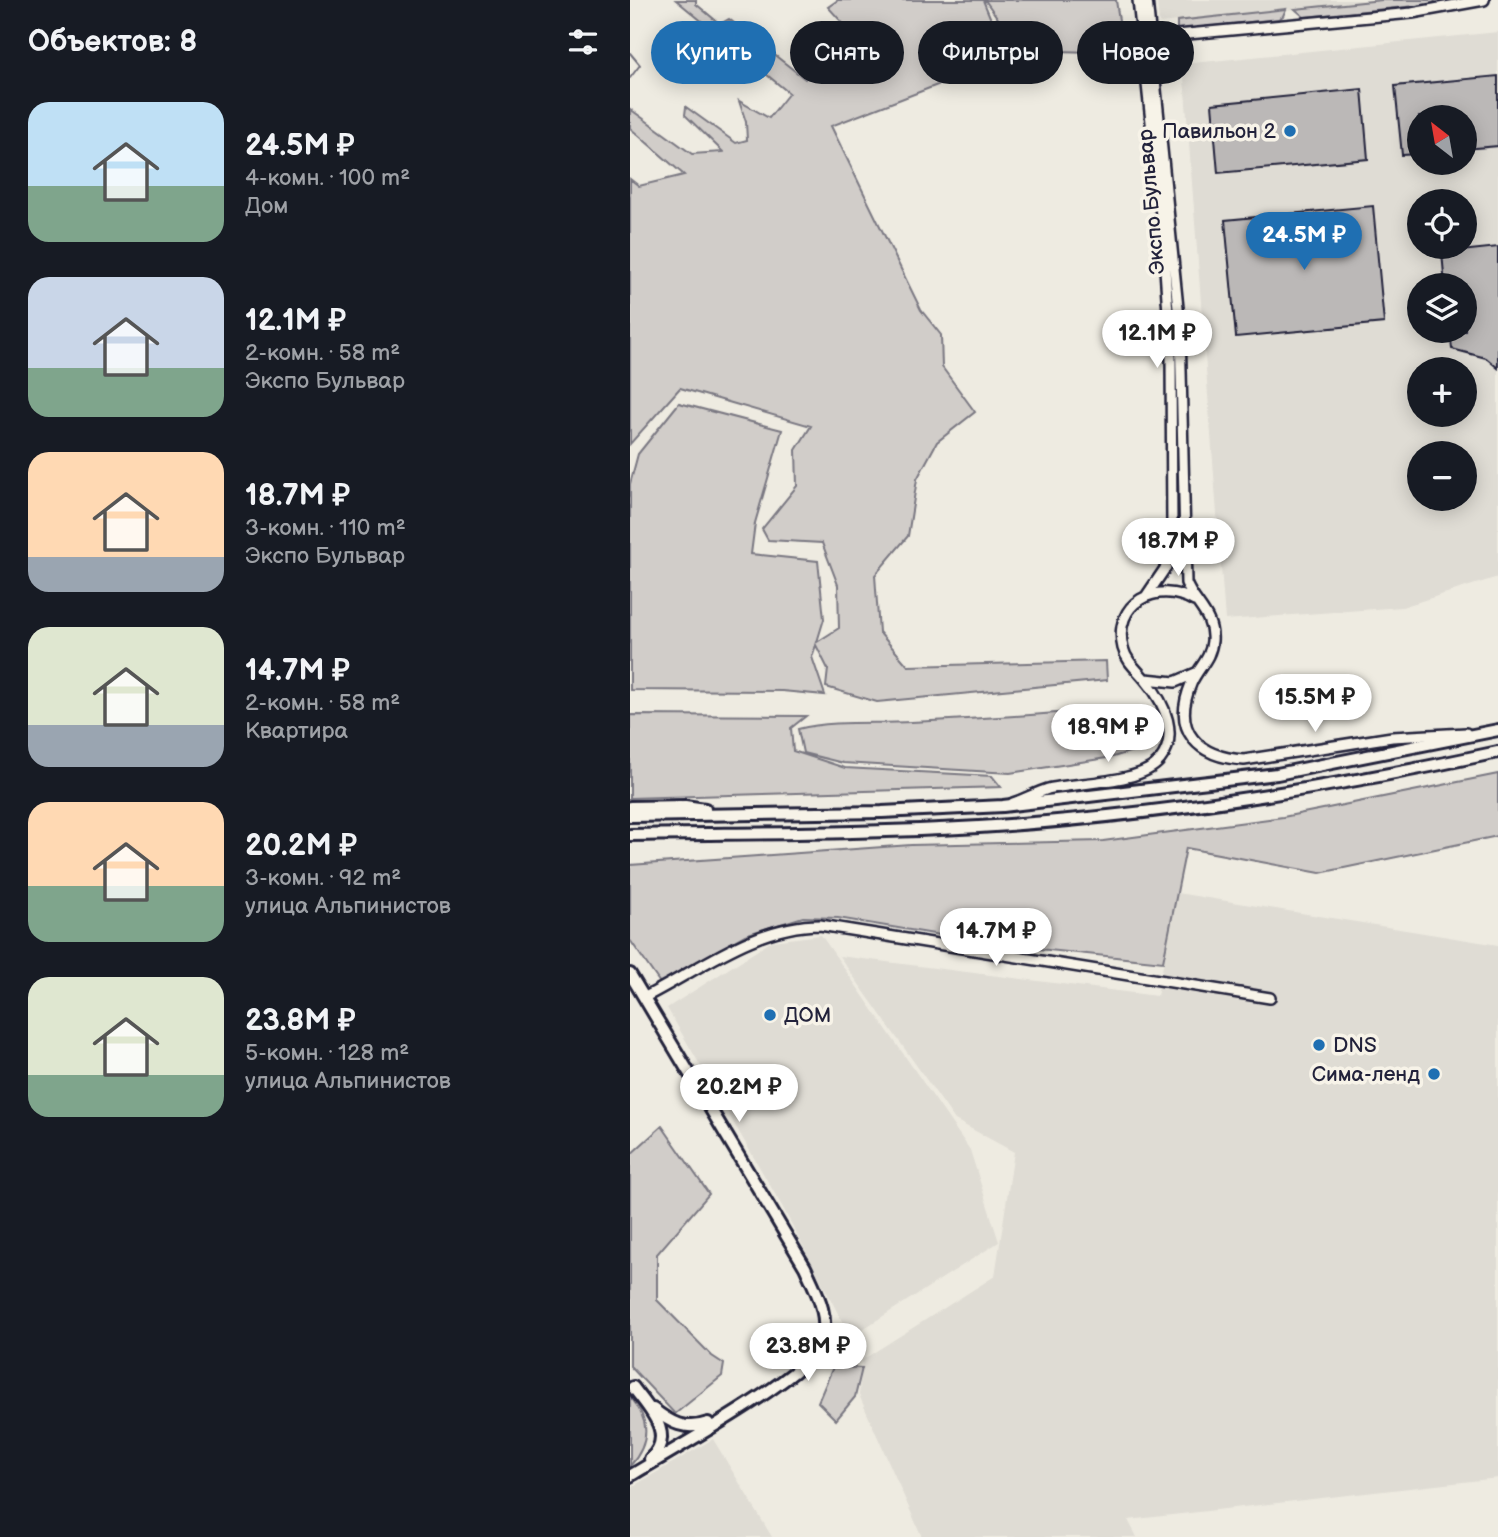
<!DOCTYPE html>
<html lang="ru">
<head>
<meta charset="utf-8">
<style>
  body { margin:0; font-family:"Balsamiq Sans",sans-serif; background:#20242c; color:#f1f3f6; height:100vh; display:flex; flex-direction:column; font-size:26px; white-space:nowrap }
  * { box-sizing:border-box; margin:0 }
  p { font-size:23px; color:#9ea1a6 }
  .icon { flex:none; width:38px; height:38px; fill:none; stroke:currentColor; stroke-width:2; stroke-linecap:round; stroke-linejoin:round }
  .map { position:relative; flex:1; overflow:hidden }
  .sheet { display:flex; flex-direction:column; background:#171b24; width:630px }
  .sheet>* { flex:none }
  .banner { position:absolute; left:21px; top:21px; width:665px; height:63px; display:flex; gap:14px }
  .needle { width:46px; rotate:329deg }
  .tools { position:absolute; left:777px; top:105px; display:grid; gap:14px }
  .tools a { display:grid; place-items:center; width:70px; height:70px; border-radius:50%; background:#171b24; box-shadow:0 4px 18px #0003; font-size:35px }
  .price { position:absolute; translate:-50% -60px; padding:0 16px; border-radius:24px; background:#fff; color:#222; font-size:23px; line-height:46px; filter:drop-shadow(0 2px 4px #0008) }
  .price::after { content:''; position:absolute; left:50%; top:42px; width:21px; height:16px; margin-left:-10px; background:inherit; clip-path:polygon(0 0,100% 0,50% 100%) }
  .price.selected { background:#1f6fb2; color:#fff }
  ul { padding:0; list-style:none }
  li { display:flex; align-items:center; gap:21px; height:175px; padding:0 28px }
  li span { display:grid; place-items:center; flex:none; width:196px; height:140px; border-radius:21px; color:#555 }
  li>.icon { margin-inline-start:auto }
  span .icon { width:84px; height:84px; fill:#fffc; stroke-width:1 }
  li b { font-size:30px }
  h2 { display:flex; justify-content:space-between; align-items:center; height:84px; padding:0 28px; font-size:30px }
  .pill { padding:0 24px; border-radius:32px; background:#171b24; box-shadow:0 4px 18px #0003; font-size:24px; line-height:63px }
  .pill.selected { background:#1f6fb2; color:#fff }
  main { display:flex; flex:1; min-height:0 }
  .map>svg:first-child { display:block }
  .built { fill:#dfdcd4; fill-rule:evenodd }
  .green { fill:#d1cdc9; stroke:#7a7882; stroke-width:2 }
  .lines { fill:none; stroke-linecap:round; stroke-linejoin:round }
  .stream { stroke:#716f7b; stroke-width:2 }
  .building { fill:#bbb8b7; stroke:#22223b; stroke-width:2 }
  .minor-casing { stroke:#22223b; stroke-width:14 }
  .major-casing { stroke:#22223b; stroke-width:16 }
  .minor { stroke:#f7f3e8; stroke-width:9 }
  .major { stroke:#f7f3e8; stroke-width:10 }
  .poi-dot { fill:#1f6fb2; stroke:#f7f3e8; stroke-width:2.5 }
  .labels { text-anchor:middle; stroke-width:7; stroke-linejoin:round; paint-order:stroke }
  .poi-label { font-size:21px; fill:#22223b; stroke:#f7f3e8; text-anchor:end }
  .street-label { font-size:21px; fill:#22223b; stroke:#f7f3e8 }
</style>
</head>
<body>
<main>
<section class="sheet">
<h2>Объектов: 8<svg class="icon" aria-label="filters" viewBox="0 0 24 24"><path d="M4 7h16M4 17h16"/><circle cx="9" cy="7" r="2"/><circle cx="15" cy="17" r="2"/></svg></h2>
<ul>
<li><span style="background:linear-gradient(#bfe0f5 60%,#7fa58c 0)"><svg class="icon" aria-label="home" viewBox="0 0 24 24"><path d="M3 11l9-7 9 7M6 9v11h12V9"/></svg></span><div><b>24.5M ₽</b><p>4-комн. · 100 m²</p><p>Дом</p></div></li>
<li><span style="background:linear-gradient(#c9d6e8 65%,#7fa58c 0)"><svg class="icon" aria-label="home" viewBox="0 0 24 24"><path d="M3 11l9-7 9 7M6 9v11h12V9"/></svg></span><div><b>12.1M ₽</b><p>2-комн. · 58 m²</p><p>Экспо Бульвар</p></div></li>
<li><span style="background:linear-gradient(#ffd9b3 75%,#9aa5b1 0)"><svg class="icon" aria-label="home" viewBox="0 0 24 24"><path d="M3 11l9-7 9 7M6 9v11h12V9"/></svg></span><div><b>18.7M ₽</b><p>3-комн. · 110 m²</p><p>Экспо Бульвар</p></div></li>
<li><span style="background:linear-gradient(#dfe7d0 70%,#9aa5b1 0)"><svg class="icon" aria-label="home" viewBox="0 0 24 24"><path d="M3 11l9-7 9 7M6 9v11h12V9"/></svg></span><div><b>14.7M ₽</b><p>2-комн. · 58 m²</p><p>Квартира</p></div></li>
<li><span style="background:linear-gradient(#ffd9b3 60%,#7fa58c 0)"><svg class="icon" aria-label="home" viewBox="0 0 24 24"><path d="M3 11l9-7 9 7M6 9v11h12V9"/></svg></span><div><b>20.2M ₽</b><p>3-комн. · 92 m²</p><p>улица Альпинистов</p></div></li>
<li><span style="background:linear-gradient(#dfe7d0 70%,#7fa58c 0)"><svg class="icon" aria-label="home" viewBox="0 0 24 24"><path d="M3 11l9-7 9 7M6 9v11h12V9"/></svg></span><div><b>23.8M ₽</b><p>5-комн. · 128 m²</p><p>улица Альпинистов</p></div></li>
</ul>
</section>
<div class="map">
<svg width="868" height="1537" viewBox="0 0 868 1537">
  <rect width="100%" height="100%" fill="#eeebe1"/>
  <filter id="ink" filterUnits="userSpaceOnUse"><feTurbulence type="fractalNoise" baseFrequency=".0143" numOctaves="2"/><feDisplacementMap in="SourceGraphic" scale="14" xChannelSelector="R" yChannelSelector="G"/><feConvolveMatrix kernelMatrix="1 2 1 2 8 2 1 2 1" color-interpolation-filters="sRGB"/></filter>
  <g filter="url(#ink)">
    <path class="built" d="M 527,0 L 752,0 L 529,23 Z
      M 868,32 L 868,577 L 772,607 L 595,620 L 553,64 ZM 789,117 L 835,117 L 835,163 L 789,163 ZM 789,201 L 835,201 L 835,247 L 789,247 ZM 789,285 L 835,285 L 835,331 L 789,331 ZM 789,369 L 835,369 L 835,415 L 789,415 ZM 789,453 L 835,453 L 835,499 L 789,499 Z
      M 547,893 L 868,945 L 868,1478 L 498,1520 L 507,1537 L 292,1537 L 229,1395 L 232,1360 L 365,1276 L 384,1152 L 325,1120 L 209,956 L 527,996 Z
      M 191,935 L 340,1150 L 369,1242 L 222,1336 L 213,1323 L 152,1206 L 37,1008 L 142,941 Z
      M 83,1439 L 142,1537 L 0,1537 L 0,1488 Z"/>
    <path class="green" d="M 46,0 L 66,0 L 66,4 L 90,24 L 99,19 L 175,79 L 220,31 L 198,7 L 208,0 L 353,0 L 360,17 L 367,62 L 201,126 L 291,310 L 311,335 L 312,367 L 345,412 L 307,442 L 287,479 L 278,536 L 245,575 L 249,632 L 278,666 L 476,661 L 477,680 L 247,702 L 196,687 L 198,669 L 186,645 L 182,657 L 195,695 L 152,691 L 0,690 L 0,484 L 8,454 L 49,403 L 152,430 L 125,523 L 121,554 L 188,561 L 194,619 L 187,642 L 209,628 L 208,585 L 192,543 L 138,540 L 132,529 L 167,486 L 166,450 L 181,426 L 50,388 L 0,444 L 0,179 L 9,186 L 54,175 L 0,128 L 0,109 L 62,154 L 93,152 L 55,115 L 56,107 L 106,143 L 117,140 L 116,122 L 109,101 L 139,118 L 159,93 Z
      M 355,0 L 486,0 L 491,34 L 463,52 L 390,50 Z
      M 752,0 L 804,0 L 806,4 L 674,17 L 665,9 Z
      M 656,9 L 653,16 L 648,19 L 547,30 L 547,21 Z
      M 480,708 L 507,709 L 512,748 L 483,757 L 380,773 L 213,763 L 173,753 L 168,729 C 205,720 243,724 281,722 C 347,719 413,715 480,708 Z
      M 0,715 L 176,716 L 161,728 L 163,751 L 215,768 L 362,776 L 371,787 L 0,798 Z
      M 868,774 L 868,836 L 690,873 L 556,848 L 533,962 L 370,945 L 208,918 L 173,917 L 115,935 L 30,983 L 0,940 L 0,865 L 281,845 L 473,841 L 653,817 Z
      M 32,1126 L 79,1194 L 27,1254 L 27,1300 L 82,1356 L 94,1364 L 92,1376 L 45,1414 L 0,1366 L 0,1155 Z
      M 203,1367 L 232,1368 L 225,1397 L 206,1420 L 188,1402 Z
      M 0,1396 C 20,1420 21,1442 0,1466 Z"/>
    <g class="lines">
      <path class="stream" d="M 0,53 L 10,65 L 0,78"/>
    </g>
    <path class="building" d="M 868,76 L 868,146 L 835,149 L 835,117 L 789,117 L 789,154 L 772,155 L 765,86 Z
      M 732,89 L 738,159 L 588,173 L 582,104 Z
      M 743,206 L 754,323 L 606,337 L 595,220 Z
      M 868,247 L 868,368 L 856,358 L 822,349 L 820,331 L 835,331 L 835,285 L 815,285 L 812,253 Z"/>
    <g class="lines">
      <g class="minor-casing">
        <path id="minor" d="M 508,0 L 532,225 L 541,357 L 542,530 L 536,567 L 517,595
          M 517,0 L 550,328 L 556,583 C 564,604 584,615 582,641 C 581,659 567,669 561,684 C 541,732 569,757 614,760 L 762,737 L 836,733
          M 515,38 L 782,13 L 854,0
          M 516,679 L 545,682 L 566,673
          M 383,803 C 395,799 406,793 418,789 C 447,782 511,784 530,760 C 549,736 535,703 517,682 C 508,670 497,663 493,648 C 482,603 527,579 564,601
          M 15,997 C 70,969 126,925 190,925 L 640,998"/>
      </g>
      <g class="major-casing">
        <path id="major" d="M 0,807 L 55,806 L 75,809
          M 0,816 L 252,812 L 373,806 L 647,774 L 868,730
          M 0,835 C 116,833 233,834 349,827 C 524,816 697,789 868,752
          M 0,974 L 175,1267 C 186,1291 201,1317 191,1343 C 179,1376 37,1453 0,1476
          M 3,1387 C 18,1408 47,1435 20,1459
          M 23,1409 C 41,1423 55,1431 78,1423"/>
      </g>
      <use href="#minor" class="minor"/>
      <use href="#major" class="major"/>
    </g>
  </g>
  <g class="poi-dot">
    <circle cx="660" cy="131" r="7"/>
    <circle cx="140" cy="1015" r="7"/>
    <circle cx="689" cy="1045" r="7"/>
    <circle cx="804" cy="1074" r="7"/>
  </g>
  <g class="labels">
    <g class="poi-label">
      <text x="646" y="138">Павильон 2</text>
      <text x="154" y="1022" text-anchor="start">ДОМ</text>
      <text x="703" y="1052" text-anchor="start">DNS</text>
      <text x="790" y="1081">Сима-ленд</text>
    </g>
    <g class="street-label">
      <text transform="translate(521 202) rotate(-95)" y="7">Экспо Бульвар</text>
    </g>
  </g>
</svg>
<div class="tools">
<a><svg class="needle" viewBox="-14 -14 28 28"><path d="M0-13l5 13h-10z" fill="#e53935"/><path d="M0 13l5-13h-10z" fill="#9ea1a6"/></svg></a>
<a><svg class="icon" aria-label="locate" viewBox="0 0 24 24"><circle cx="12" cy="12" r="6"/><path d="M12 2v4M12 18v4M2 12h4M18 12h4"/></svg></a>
<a><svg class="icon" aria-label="layers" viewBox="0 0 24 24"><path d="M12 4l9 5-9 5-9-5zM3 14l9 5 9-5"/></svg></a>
<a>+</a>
<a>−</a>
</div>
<b class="price selected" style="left:674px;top:272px">24.5M ₽</b>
<b class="price" style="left:527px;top:370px">12.1M ₽</b>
<b class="price" style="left:548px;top:578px">18.7M ₽</b>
<b class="price" style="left:685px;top:734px">15.5M ₽</b>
<b class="price" style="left:478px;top:764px">18.9M ₽</b>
<b class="price" style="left:366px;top:968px">14.7M ₽</b>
<b class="price" style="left:109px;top:1124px">20.2M ₽</b>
<b class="price" style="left:178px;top:1383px">23.8M ₽</b>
<div class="banner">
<a class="pill selected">Купить</a>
<a class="pill">Снять</a>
<a class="pill">Фильтры</a>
<a class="pill">Новое</a>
</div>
</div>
</main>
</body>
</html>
